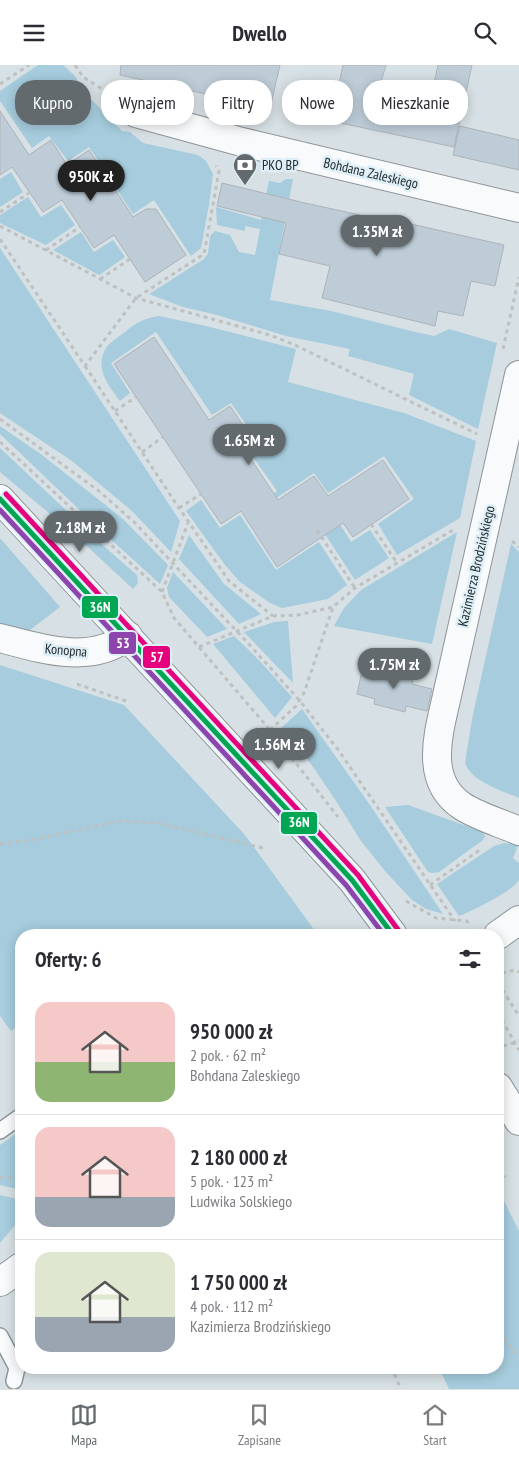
<!DOCTYPE html>
<html lang="pl">
<head>
<meta charset="utf-8">
<style>
  body { margin:0; font-family:"PT Sans Narrow",sans-serif; background:#f2f2f3; color:#2b2b33; height:100vh; display:flex; flex-direction:column; font-size:19px; white-space:nowrap }
  * { box-sizing:border-box; margin:0 }
  p { font-size:16px; color:#7c7c81 }
  .icon { flex:none; width:28px; height:28px; fill:none; stroke:currentColor; stroke-width:2; stroke-linecap:round; stroke-linejoin:round }
  .map { position:relative; flex:1; overflow:hidden }
  .drawer { position:absolute; left:15px; top:864px; width:489px; height:445px; display:flex; flex-direction:column; background:#fff; border-radius:20px; box-shadow:0 2px 12px #0003 }
  .drawer>* { flex:none }
  .banner { position:absolute; left:15px; top:15px; width:490px; height:45px; display:flex; gap:10px }
  .price { position:absolute; translate:-50% -42px; padding:0 11px; border-radius:18px; background:#626a6d; color:#fff; font-size:16px; line-height:32px; filter:drop-shadow(0 1px 2px #0008) }
  .price::after { content:''; position:absolute; left:50%; top:30px; width:15px; height:11px; margin-left:-8px; background:inherit; clip-path:polygon(0 0,100% 0,50% 100%) }
  .price.active { background:#222; color:#fff }
  ul { padding:0; list-style:none }
  li { display:flex; align-items:center; gap:15px; height:125px; padding:0 20px }
  li+li { border-top:1px solid #e1e1e2 }
  li span { display:grid; place-items:center; flex:none; width:140px; height:100px; border-radius:15px; color:#555 }
  li>.icon { margin-inline-start:auto }
  span .icon { width:60px; height:60px; fill:#fffc; stroke-width:1 }
  li b { font-size:21px }
  h2 { display:flex; justify-content:space-between; align-items:center; height:60px; padding:0 20px; font-size:21px }
  .pill { padding:0 18px; border-radius:20px; background:#fff; box-shadow:0 2px 12px #0003; font-size:18px; line-height:45px }
  .pill.active { background:#626a6d; color:#fff }
  header { display:flex; justify-content:space-between; align-items:center; height:65px; padding:0 20px; background:#fff; font-size:22px; font-weight:600 }
  .menu { display:flex; justify-content:space-around; align-items:center; height:70px; border-top:1px solid #e1e1e2; background:#fff; font-size:14px; color:#7c7c81 }
  .menu a { display:grid; justify-items:center; gap:2px }
  .menu .active { color:#626a6d }
  .map>svg:first-child { display:block }
  .green { fill:#a6ccdd }
  .building { fill:#bdccd7; stroke:#adb3b7 }
  .lines { fill:none; stroke-linecap:round; stroke-linejoin:round }
  .service-casing { stroke:#8e9598; stroke-width:18 }
  .minor-casing { stroke:#8e9598; stroke-width:30 }
  .tertiary-casing { stroke:#8e9598; stroke-width:30 }
  .path { stroke:#bec1c2; stroke-width:3; stroke-dasharray:4 4; stroke-linecap:butt }
  .service { stroke:#f9fafb; stroke-width:15 }
  .minor { stroke:#f9fafb; stroke-width:28 }
  .tertiary { stroke:#f9fafb; stroke-width:28 }
  .bus-1-casing { stroke:#deeff7; stroke-width:9 }
  .bus-2-casing { stroke:#deeff7; stroke-width:9 }
  .bus-3-casing { stroke:#deeff7; stroke-width:9 }
  .bus-1 { stroke:#00a651; stroke-width:5 }
  .bus-2 { stroke:#8e44ad; stroke-width:5 }
  .bus-3 { stroke:#e5007d; stroke-width:5 }
  .labels { text-anchor:middle; stroke-width:5; stroke-linejoin:round; paint-order:stroke }
  .poi-label { font-size:14px; fill:#232a2d; stroke:#deeff7; text-anchor:start }
  .street-label { font-size:14px; fill:#232a2d; stroke:#deeff7 }
  .line-badge { stroke:#deeff7; stroke-width:2 }
  .badge-label { font-size:14px; text-anchor:middle; font-weight:bold; fill:#fff }
</style>
</head>
<body>
<header><svg class="icon" aria-label="menu" viewBox="0 0 24 24"><path d="M4 6h16M4 12h16M4 18h16"/></svg>Dwello<svg class="icon" aria-label="search" viewBox="0 0 24 24"><circle cx="10" cy="10" r="6"/><path d="M15 15l6 6"/></svg></header>
<div class="map">
<svg width="519" height="1324" viewBox="0 0 519 1324">
  <rect width="100%" height="100%" fill="#d7e0e4"/>
  <path class="green" d="M 38,0 L 63,0 L 74,10 L 88,31 L 122,66 L 130,67 L 143,78 L 198,90 L 206,96 L 213,109 L 209,140 L 201,183 L 191,191 L 154,135 L 133,149 L 89,82 L 68,96 L 49,71 L 32,83 L 0,36 L 0,26 Z
    M 11,107 L 23,127 L 0,142 L 0,114 Z
    M 286,114 L 293,114 L 270,235 L 331,246 L 415,267 L 434,271 L 449,264 L 497,278 L 478,364 L 409,330 L 414,309 L 348,291 L 350,284 L 286,271 L 217,250 L 183,242 L 149,229 L 204,194 L 208,189 L 210,171 L 215,166 L 230,170 L 239,187 L 255,190 L 260,164 L 245,161 L 245,166 L 217,160 L 216,142 L 261,155 L 269,116 L 280,118 Z
    M 28,132 L 41,152 L 61,140 L 75,160 L 46,180 L 0,158 L 0,150 Z
    M 81,167 L 94,187 L 113,175 L 125,192 L 99,210 L 53,185 Z
    M 0,183 L 180,456 L 171,487 L 132,446 L 72,396 L 0,348 Z
    M 159,251 L 206,261 L 296,284 L 288,317 L 404,348 L 476,376 L 460,453 L 397,490 L 378,459 L 414,434 L 384,391 L 328,428 L 314,408 L 267,439 L 265,435 L 277,426 L 251,389 L 261,381 L 231,338 L 212,350 L 156,267 L 111,298 L 130,328 L 120,336 C 108,320 94,303 106,283 C 109,278 116,274 121,270 C 133,260 143,253 159,251 Z
    M 0,361 L 42,390 L 122,453 L 168,500 L 160,519 L 104,468 L 0,369 Z
    M 0,383 L 106,483 L 137,510 L 138,518 L 133,524 L 75,470 L 0,407 Z
    M 201,435 L 220,463 L 240,450 L 276,505 L 319,477 L 347,520 L 328,534 L 282,543 L 270,538 L 240,517 L 225,500 L 186,446 Z
    M 338,456 L 351,477 L 370,465 L 389,493 L 355,515 L 323,466 Z
    M 457,467 L 432,579 L 334,561 L 344,543 L 361,525 Z
    M 189,470 L 224,519 L 261,549 L 239,559 L 179,494 Z
    M 0,473 L 60,542 L 26,568 L 0,560 Z
    M 511,479 L 519,487 L 519,733 C 503,726 469,716 465,697 L 473,649 Z
    M 173,507 L 227,564 L 207,572 L 169,532 L 167,523 Z
    M 288,556 L 293,618 L 244,567 L 274,557 Z
    M 234,571 L 258,594 L 292,632 L 275,653 L 213,579 Z
    M 0,600 L 124,640 L 245,770 L 318,870 L 21,870 L 21,958 L 11,966 L 0,951 Z
    M 302,644 L 370,740 L 443,849 L 426,844 L 412,835 L 385,806 L 361,776 L 336,736 L 311,699 L 281,663 Z
    M 408,740 L 483,767 L 485,771 L 483,775 L 439,807 L 432,808 L 428,807 L 385,742 Z
    M 504,778 L 518,780 L 513,793 L 519,798 C 519,803 519,809 519,814 C 516,825 470,847 459,851 L 437,819 L 494,781 Z
    M 21,1065 L 21,1125 L 0,1120 L 0,1080 Z
    M 498,1124 L 519,1166 L 519,1324 L 449,1324 L 439,1303 L 498,1302 Z
    M 0,1130 L 21,1135 L 21,1153 L 0,1178 Z"/>
  <path class="building" d="M 121,0 L 280,0 L 270,43 L 120,10 Z
    M 343,0 L 386,0 L 380,20 L 431,32 L 438,0 L 472,0 L 454,82 L 331,56 Z
    M 0,46 L 29,90 L 51,75 L 67,100 L 89,85 L 133,152 L 146,144 L 156,144 L 186,190 L 145,217 L 114,170 L 94,183 L 62,135 L 43,147 L 12,102 L 0,110 Z
    M 460,61 L 519,75 L 519,105 L 453,90 Z
    M 222,118 L 305,138 L 401,159 L 402,157 L 504,180 L 495,221 L 471,216 L 463,251 L 438,246 L 435,261 L 322,233 L 330,201 L 279,189 L 286,158 L 217,141 Z
    M 154,272 L 209,355 L 230,341 L 257,381 L 247,388 L 278,435 L 314,411 L 328,431 L 383,395 L 409,434 L 353,472 L 343,458 L 277,502 L 241,446 L 221,459 L 114,299 Z
    M 383,602 L 414,610 L 412,619 L 432,624 L 427,646 L 406,641 L 405,647 L 374,639 L 375,634 L 357,629 L 362,606 L 381,611 Z"/>
  <g class="lines">
    <g class="service-casing">
      <path id="service" d="M 0,1066 L 21,1051
        M 0,1271 L 17,1303 L 14,1316"/>
    </g>
    <g class="minor-casing">
      <path id="minor" d="M 136,48 L 238,76 L 519,143
        M 519,310 L 448,626 C 440,664 422,714 462,741 C 479,752 501,758 519,766
        M 0,573 C 42,584 91,600 128,571"/>
    </g>
    <g class="tertiary-casing">
      <path id="tertiary" d="M 0,434 L 352,815 L 393,870
        M 498,870 L 519,855
        M 498,1022 L 519,1056
        M 0,1217 L 21,1202"/>
    </g>
    <path class="path" d="M 75,0 L 83,12 L 113,31
      M 0,19 L 29,0
      M 0,147 L 29,128
      M 0,161 L 136,233 L 270,270 L 297,281 L 477,369
      M 0,174 L 85,301 L 136,233 L 204,189 L 219,106 L 216,101
      M 46,185 L 80,162
      M 100,214 L 130,194
      M 503,284 L 519,212
      M 85,301 L 179,443 L 229,516 L 273,551
      M 115,346 L 136,332
      M 0,354 L 99,426 L 134,457 L 246,576 L 300,636 L 339,686 L 455,856
      M 0,377 L 162,527 L 174,553 L 270,665 L 338,752
      M 142,387 L 163,372
      M 179,443 L 201,429
      M 371,459 L 397,498
      M 317,465 L 355,523
      M 512,476 L 519,482
      M 162,527 L 188,458
      M 199,582 L 273,551 L 298,550 L 333,542
      M 77,619 L 126,636
      M 270,665 L 296,641 L 304,628 L 333,542 L 355,523 L 453,465
      M 0,779 L 37,774 L 120,756 L 158,758 L 263,783
      M 430,820 L 481,784
      M 406,836 L 436,853 L 467,856 L 470,861
      M 498,902 L 502,908 L 498,918
      M 502,908 L 515,905 L 519,907
      M 498,918 L 519,951
      M 498,948 L 519,985
      M 503,981 L 519,976
      M 498,1107 L 506,1112
      M 0,1113 L 21,1111
      M 498,1267 L 519,1292
      M 391,1302 L 401,1324"/>
    <use href="#service" class="service"/>
    <use href="#minor" class="minor"/>
    <use href="#tertiary" class="tertiary"/>
    <g class="bus-1-casing">
      <path id="bus-1" d="M 0,434 L 352,815 L 393,870"/>
    </g>
    <g class="bus-2-casing">
      <path id="bus-2" d="M 0,445 L 346,820 L 384,870"/>
    </g>
    <g class="bus-3-casing">
      <path id="bus-3" d="M 6,429 L 358,810 L 399,866"/>
    </g>
    <use href="#bus-1" class="bus-1"/>
    <use href="#bus-2" class="bus-2"/>
    <use href="#bus-3" class="bus-3"/>
  </g>
  <defs>
    <g id="bank-pin" transform="scale(1.25)"><path d="M0 17L-7.5 6A9.5 9.5 0 1 1 7.5 6Z" fill="#626a6d" stroke="#deeff7"/><path d="M-6-4H6V4H-6ZM0-2.3a2.3 2.3 0 1 0 0 4.6a2.3 2.3 0 1 0 0-4.6Z" fill="#fff"/></g>
  </defs>
  <g fill-rule="evenodd">
    <use href="#bank-pin" x="245" y="100"/>
  </g>
  <g class="labels">
    <g class="poi-label">
      <text x="262" y="105">PKO BP</text>
    </g>
    <g class="street-label">
      <text transform="translate(371 108) rotate(13)" y="5">Bohdana Zaleskiego</text>
      <text transform="translate(476 501) rotate(-77)" y="5">Kazimierza Brodzińskiego</text>
      <text transform="translate(66 585) rotate(5)" y="5">Konopna</text>
    </g>
  </g>
  <g class="line-badge">
    <rect x="81" y="530" width="38" height="24" rx="5" fill="#00a651"/>
    <rect x="108" y="566" width="29" height="24" rx="5" fill="#8e44ad"/>
    <rect x="142" y="580" width="29" height="24" rx="5" fill="#e5007d"/>
    <rect x="280" y="746" width="38" height="24" rx="5" fill="#00a651"/>
  </g>
  <g class="badge-label">
    <text x="100" y="547">36N</text>
    <text x="123" y="583">53</text>
    <text x="157" y="597">57</text>
    <text x="299" y="762">36N</text>
  </g>
</svg>
<b class="price active" style="left:91px;top:137px">950K zł</b>
<b class="price" style="left:377px;top:192px">1.35M zł</b>
<b class="price" style="left:249px;top:401px">1.65M zł</b>
<b class="price" style="left:80px;top:488px">2.18M zł</b>
<b class="price" style="left:394px;top:625px">1.75M zł</b>
<b class="price" style="left:279px;top:705px">1.56M zł</b>
<div class="banner">
<a class="pill active">Kupno</a>
<a class="pill">Wynajem</a>
<a class="pill">Filtry</a>
<a class="pill">Nowe</a>
<a class="pill">Mieszkanie</a>
</div>
<section class="drawer">
<h2>Oferty: 6<svg class="icon" aria-label="filters" viewBox="0 0 24 24"><path d="M4 7h16M4 17h16"/><circle cx="9" cy="7" r="2"/><circle cx="15" cy="17" r="2"/></svg></h2>
<ul>
<li><span style="background:linear-gradient(#f6c9c9 60%,#8fb573 0)"><svg class="icon" aria-label="home" viewBox="0 0 24 24"><path d="M3 11l9-7 9 7M6 9v11h12V9"/></svg></span><div><b>950 000 zł</b><p>2 pok. · 62 m²</p><p>Bohdana Zaleskiego</p></div></li>
<li><span style="background:linear-gradient(#f6c9c9 70%,#9aa5b1 0)"><svg class="icon" aria-label="home" viewBox="0 0 24 24"><path d="M3 11l9-7 9 7M6 9v11h12V9"/></svg></span><div><b>2 180 000 zł</b><p>5 pok. · 123 m²</p><p>Ludwika Solskiego</p></div></li>
<li><span style="background:linear-gradient(#dfe7d0 65%,#9aa5b1 0)"><svg class="icon" aria-label="home" viewBox="0 0 24 24"><path d="M3 11l9-7 9 7M6 9v11h12V9"/></svg></span><div><b>1 750 000 zł</b><p>4 pok. · 112 m²</p><p>Kazimierza Brodzińskiego</p></div></li>
</ul>
</section>
</div>
<nav class="menu">
<a class="active"><svg class="icon" aria-label="map" viewBox="0 0 24 24"><path d="M3 6l6-2 6 2 6-2v14l-6 2-6-2-6 2zM9 4v14M15 6v14"/></svg>Mapa</a>
<a><svg class="icon" aria-label="saved" viewBox="0 0 24 24"><path d="M7 4h10v16l-5-4-5 4z"/></svg>Zapisane</a>
<a><svg class="icon" aria-label="home" viewBox="0 0 24 24"><path d="M3 11l9-7 9 7M6 9v11h12V9"/></svg>Start</a>
</nav>
</body>
</html>
